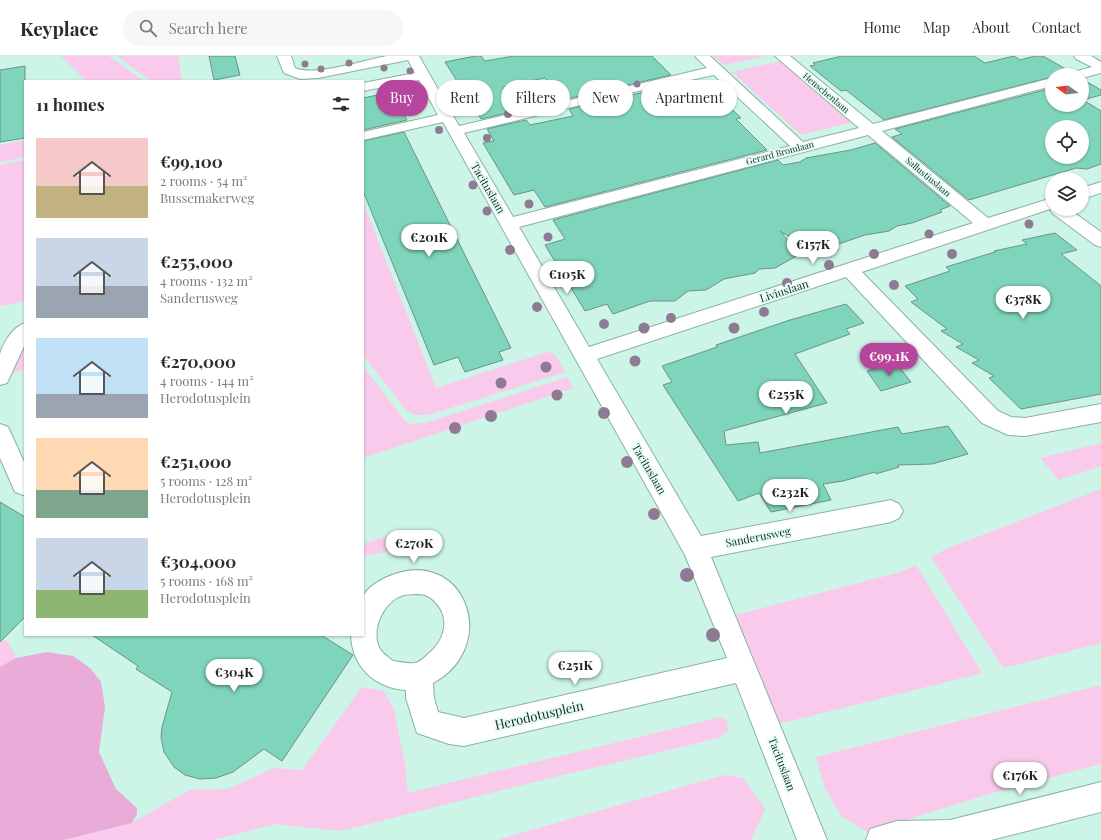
<!DOCTYPE html>
<html lang="en">
<head>
<meta charset="utf-8">
<style>
  body { margin:0; font-family:"Playfair Display",serif; background:#f7f7f7; color:#2b2b33; height:100vh; display:flex; flex-direction:column; font-size:15px; white-space:nowrap }
  * { box-sizing:border-box; margin:0 }
  p { font-size:13px; color:#7c7c81 }
  .icon { flex:none; width:22px; height:22px; fill:none; stroke:currentColor; stroke-width:2; stroke-linecap:round; stroke-linejoin:round }
  .map { position:relative; flex:1; overflow:hidden }
  .drawer { position:absolute; left:24px; top:24px; width:340px; height:556px; display:flex; flex-direction:column; background:#fff; border-radius:0px; box-shadow:0 1px 3px #0004 }
  .drawer>* { flex:none }
  .top-card { position:absolute; left:376px; top:24px; width:380px; height:36px; display:flex; gap:8px }
  .needle { width:26px; rotate:285deg }
  .buttons { position:absolute; left:1045px; top:12px; display:grid; gap:8px }
  .buttons a { display:grid; place-items:center; width:44px; height:44px; border-radius:50%; background:#fff; box-shadow:0 1px 3px #0004; font-size:20px }
  .price { position:absolute; translate:-50% -34px; padding:0 9px; border-radius:14px; background:#fff; color:#222; font-size:13px; line-height:26px; filter:drop-shadow(0 1px 2px #0008) }
  .price::after { content:''; position:absolute; left:50%; top:24px; width:12px; height:9px; margin-left:-6px; background:inherit; clip-path:polygon(0 0,100% 0,50% 100%) }
  .price.active { background:#b7449d; color:#fff }
  ul { padding:0; list-style:none }
  li { display:flex; align-items:center; gap:12px; height:100px; padding:0 12px }
  li span { display:grid; place-items:center; flex:none; width:112px; height:80px; border-radius:0px; color:#555 }
  li>.icon { margin-inline-start:auto }
  span .icon { width:48px; height:48px; fill:#fffc; stroke-width:1 }
  li b { font-size:17px }
  h2 { display:flex; justify-content:space-between; align-items:center; height:48px; padding:0 12px; font-size:17px }
  .tag { padding:0 14px; border-radius:18px; background:#fff; box-shadow:0 1px 3px #0004; font-size:14px; line-height:36px }
  .tag.active { background:#b7449d; color:#fff }
  header { display:flex; align-items:center; gap:24px; box-sizing:border-box; height:56px; padding:0 20px; background:#fff; border-bottom:1px solid #e1e1e2 }
  header strong { font-size:19px }
  nav { display:flex; gap:22px; margin-inline-start:auto; font-size:14px }
  .search { width:280px; height:36px; background:#f7f7f7; display:flex; align-items:center; gap:10px; box-sizing:border-box; padding:0 14px; border-radius:22px; color:#7c7c81; font-size:15px }
  .map>svg:first-child { display:block }
  .green { fill:#f9caeb }
  .water { fill:#e9abd7 }
  .building { fill:#7fd5bb; stroke:#6c9286; fill-rule:evenodd }
  .lines { fill:none; stroke-linecap:round; stroke-linejoin:round }
  .minor-casing { stroke:#8ab2a4; stroke-width:2 }
  .minor { fill:#fff; fill-rule:evenodd }
  .tree { fill:#8f7a93 }
  .labels { text-anchor:middle; stroke-width:4; stroke-linejoin:round; paint-order:stroke }
  .far-street-label { font-size:9px; fill:#182822; stroke:#e6fef6 }
  .street-label { font-size:11px; fill:#182822; stroke:#e6fef6 }
  .near-street-label { font-size:13px; fill:#182822; stroke:#e6fef6 }
</style>
</head>
<body>
<header>
<strong>Keyplace</strong>
<div class="search"><svg class="icon" aria-label="search" viewBox="0 0 24 24"><circle cx="10" cy="10" r="6"/><path d="M15 15l6 6"/></svg>Search here</div>
<nav><a>Home</a><a>Map</a><a>About</a><a>Contact</a></nav>
</header>
<div class="map">
<svg width="1101" height="784" viewBox="0 0 1101 784">
  <rect width="100%" height="100%" fill="#ccf5e7"/>
  <path class="green" d="M 61,0 L 109,0 L 144,25 L 86,25 Z
    M 117,0 L 178,0 L 182,25 L 151,25 Z
    M 713,0 L 766,0 L 724,9 Z
    M 781,5 L 853,66 L 801,79 L 732,16 Z
    M 25,84 L 25,101 L 0,106 L 0,89 Z
    M 25,104 L 25,245 L 0,250 L 0,109 Z
    M 363,146 L 436,332 L 547,296 L 555,298 L 565,316 L 428,359 L 415,359 L 406,354 L 363,299 Z
    M 25,284 L 25,312 L 9,320 Z
    M 363,310 L 405,365 L 410,368 L 425,367 L 568,321 L 573,332 L 363,402 Z
    M 1101,387 L 1101,410 L 1059,424 L 1040,402 Z
    M 1101,433 L 1101,587 L 1003,612 L 931,501 L 946,493 Z
    M 385,481 L 389,495 L 363,500 L 363,488 Z
    M 916,509 L 982,617 L 774,669 L 727,561 L 901,516 Z
    M 0,581 L 9,587 L 16,602 L 0,611 Z
    M 1101,629 L 1101,708 L 989,738 L 868,776 L 842,761 L 825,733 L 816,701 Z
    M 362,631 L 384,635 L 394,653 L 405,708 L 408,737 L 721,661 L 727,665 L 728,675 L 719,682 L 563,719 L 341,775 L 276,768 L 213,784 L 64,784 L 132,767 L 189,734 L 228,733 L 274,712 L 302,714 Z
    M 724,719 L 743,722 L 765,753 L 751,784 L 497,784 Z"/>
  <path class="water" d="M 47,596 L 73,600 L 90,612 L 101,626 L 105,651 L 99,696 L 116,733 L 137,752 L 137,758 L 132,767 L 64,784 L 0,784 L 0,611 L 16,602 Z"/>
  <path class="building" d="M 209,0 L 235,0 L 240,19 L 214,24 Z
    M 475,0 L 481,0 L 485,5 L 514,0 L 652,0 L 671,19 L 562,44 L 545,22 L 502,31 L 519,54 L 481,63 L 445,6 Z
    M 842,0 L 974,0 L 985,7 L 1014,0 L 1020,4 L 1035,0 L 1043,0 L 1071,16 L 1070,19 L 1052,19 L 1052,21 L 884,64 L 846,34 L 841,35 L 810,10 L 815,9 L 813,7 Z
    M 25,10 L 25,82 L 0,86 L 0,14 Z
    M 1082,23 L 1101,34 L 1101,39 L 1083,44 L 1101,55 L 1101,108 L 1087,113 L 1076,112 L 969,144 L 892,81 L 902,78 L 895,73 L 1052,32 L 1052,49 L 1082,49 ZM 1052,71 L 1082,71 L 1082,101 L 1052,101 Z
    M 680,28 L 685,33 L 702,30 L 707,35 L 712,34 L 741,62 L 736,63 L 767,94 L 545,151 L 534,134 L 514,139 L 483,87 L 494,85 L 487,73 L 526,64 L 530,69 L 573,60 L 569,53 Z
    M 415,31 L 400,52 L 407,64 L 363,74 L 363,42 Z
    M 404,76 L 511,292 L 499,296 L 503,304 L 465,316 L 458,301 L 434,309 L 363,135 L 363,85 Z
    M 875,87 L 950,150 L 940,154 L 942,156 L 912,167 L 897,170 L 889,175 L 865,179 L 815,196 L 780,175 L 800,198 L 775,212 L 759,213 L 755,217 L 724,223 L 706,234 L 688,235 L 675,245 L 650,245 L 613,258 L 607,248 L 585,255 L 545,189 L 565,183 L 553,164 L 778,104 L 783,109 L 800,106 L 806,102 L 851,94 Z
    M 1055,177 L 1077,194 L 1061,198 L 1101,230 L 1101,338 L 1021,353 L 989,322 L 994,320 L 972,307 L 979,304 L 956,291 L 963,288 L 941,275 L 947,273 L 911,246 L 918,243 L 905,230 L 950,215 L 946,211 L 995,196 L 994,195 L 1027,188 L 1022,184 Z
    M 846,248 L 864,267 L 846,273 L 850,278 L 795,298 L 827,347 L 724,375 L 726,389 L 758,386 L 760,397 L 898,371 L 902,378 L 948,370 L 968,398 L 932,408 L 898,409 L 899,411 L 876,418 L 875,416 L 843,425 L 823,428 L 831,444 L 771,456 L 759,437 L 738,445 L 663,329 L 672,326 L 662,310 L 717,291 L 716,289 L 790,264 Z
    M 896,307 L 911,326 L 881,335 L 867,315 Z
    M 0,446 L 25,461 L 25,561 L 0,586 Z
    M 92,579 L 321,579 L 353,599 L 282,705 L 264,693 L 233,716 L 216,722 L 200,723 L 185,719 L 174,711 L 164,696 L 161,681 L 162,671 L 172,636 L 136,613 L 138,610 Z"/>
  <g class="lines">
    <g class="minor-casing">
      <path id="minor" d="M 277,0 L 291,0 L 295,12 C 315,21 364,4 387,0 C 397,0 408,0 419,0 L 459,70 L 707,12 L 695,0 L 710,0 L 803,86 L 859,72 L 775,0 L 790,0 L 873,68 L 1052,22 L 1052,30 L 882,75 L 988,162 L 1052,142 L 1052,153 L 1069,153 L 1101,176 L 1101,191 L 1095,189 L 1052,157 L 1050,153 L 862,216 L 998,355 L 1011,361 L 1025,362 L 1101,348 L 1101,366 L 1025,380 L 1008,379 L 982,367 L 846,221 L 597,303 L 701,480 L 891,444 L 899,448 L 903,455 L 899,462 L 891,466 L 711,501 L 827,784 L 797,784 L 736,627 L 464,690 L 449,688 L 417,677 L 406,642 L 406,634 C 375,632 352,611 351,579 L 363,579 C 363,568 361,553 363,542 C 365,533 377,526 385,522 C 463,485 503,589 433,627 L 434,642 L 438,656 L 464,662 L 727,602 L 685,499 L 443,66 L 363,84 L 363,76 L 438,59 L 419,24 L 363,35 L 363,27 L 415,17 L 408,4 L 318,22 L 300,23 L 284,17 ZM 714,19 L 790,90 L 513,161 L 464,77 L 634,36 ZM 868,79 L 973,167 L 589,291 L 519,171 ZM 420,538 C 427,539 431,541 436,547 C 451,563 444,586 428,598 C 424,602 420,606 415,607 C 408,608 400,606 393,605 C 388,601 380,596 378,589 C 372,570 385,544 404,539 C 409,538 415,538 420,538 Z
        M 1074,0 L 1091,0 L 1101,6 L 1101,17 L 1082,22 L 1082,19 L 1071,19 L 1073,16 L 1092,11 L 1076,3 Z
        M 1101,126 L 1101,137 L 1082,143 L 1082,132 Z
        M 25,267 L 25,288 L 7,327 L 0,329 C 0,320 0,307 0,298 C 4,285 13,271 25,267 Z
        M 0,368 L 8,371 L 25,408 L 25,438 L 23,439 L 15,436 L 0,402 Z
        M 1101,726 L 1101,756 L 991,784 L 866,784 L 870,773 L 897,765 L 950,764 Z"/>
    </g>
    <use href="#minor" class="minor"/>
  </g>
  <g class="tree">
    <circle cx="349" cy="7" r="3.5"/>
    <circle cx="305" cy="8" r="3.5"/>
    <circle cx="384" cy="12" r="3.5"/>
    <circle cx="321" cy="13" r="3.5"/>
    <circle cx="410" cy="15" r="3.5"/>
    <circle cx="637" cy="28" r="3.5"/>
    <circle cx="423" cy="45" r="4"/>
    <circle cx="553" cy="48" r="4"/>
    <circle cx="508" cy="58" r="4"/>
    <circle cx="439" cy="74" r="4"/>
    <circle cx="487" cy="82" r="4"/>
    <circle cx="473" cy="129" r="4.5"/>
    <circle cx="529" cy="148" r="4.5"/>
    <circle cx="487" cy="155" r="4.5"/>
    <circle cx="1029" cy="168" r="4.5"/>
    <circle cx="929" cy="178" r="4.5"/>
    <circle cx="548" cy="181" r="4.5"/>
    <circle cx="510" cy="194" r="5"/>
    <circle cx="874" cy="198" r="5"/>
    <circle cx="952" cy="198" r="5"/>
    <circle cx="829" cy="209" r="5"/>
    <circle cx="787" cy="227" r="5"/>
    <circle cx="894" cy="229" r="5"/>
    <circle cx="537" cy="251" r="5"/>
    <circle cx="764" cy="256" r="5"/>
    <circle cx="671" cy="262" r="5"/>
    <circle cx="604" cy="268" r="5"/>
    <circle cx="644" cy="272" r="5.5"/>
    <circle cx="734" cy="272" r="5.5"/>
    <circle cx="635" cy="305" r="5.5"/>
    <circle cx="546" cy="311" r="5.5"/>
    <circle cx="501" cy="327" r="5.5"/>
    <circle cx="557" cy="339" r="5.5"/>
    <circle cx="604" cy="357" r="6"/>
    <circle cx="491" cy="360" r="6"/>
    <circle cx="455" cy="372" r="6"/>
    <circle cx="627" cy="406" r="6"/>
    <circle cx="654" cy="458" r="6"/>
    <circle cx="687" cy="519" r="7"/>
    <circle cx="713" cy="579" r="7"/>
  </g>
  <g class="labels">
    <g class="far-street-label">
      <text transform="translate(826 37) rotate(40)" y="3">Henschenlaan</text>
      <text transform="translate(780 97) rotate(-15)" y="3">Gerard Bromlaan</text>
      <text transform="translate(928 121) rotate(40)" y="3">Sallustiuslaan</text>
    </g>
    <g class="street-label">
      <text transform="translate(488 132) rotate(60)" y="4">Tacituslaan</text>
      <text transform="translate(784 235) rotate(-18)" y="4">Liviuslaan</text>
      <text transform="translate(649 413) rotate(60)" y="4">Tacituslaan</text>
      <text transform="translate(758 481) rotate(-11)" y="4">Sanderusweg</text>
      <text transform="translate(782 708) rotate(69)" y="4">Tacituslaan</text>
    </g>
    <g class="near-street-label">
      <text transform="translate(539 659) rotate(-13)" y="5">Herodotusplein</text>
    </g>
  </g>
</svg>
<div class="buttons">
<a><svg class="needle" viewBox="-14 -14 28 28"><path d="M0-13l5 13h-10z" fill="#e53935"/><path d="M0 13l5-13h-10z" fill="#7c7c81"/></svg></a>
<a><svg class="icon" aria-label="locate" viewBox="0 0 24 24"><circle cx="12" cy="12" r="6"/><path d="M12 2v4M12 18v4M2 12h4M18 12h4"/></svg></a>
<a><svg class="icon" aria-label="layers" viewBox="0 0 24 24"><path d="M12 4l9 5-9 5-9-5zM3 14l9 5 9-5"/></svg></a>
</div>
<b class="price" style="left:429px;top:202px">€201K</b>
<b class="price" style="left:813px;top:209px">€157K</b>
<b class="price" style="left:567px;top:239px">€105K</b>
<b class="price" style="left:1023px;top:264px">€378K</b>
<b class="price active" style="left:889px;top:321px">€99.1K</b>
<b class="price" style="left:786px;top:359px">€255K</b>
<b class="price" style="left:790px;top:457px">€232K</b>
<b class="price" style="left:414px;top:508px">€270K</b>
<b class="price" style="left:575px;top:630px">€251K</b>
<b class="price" style="left:234px;top:637px">€304K</b>
<b class="price" style="left:1020px;top:740px">€176K</b>
<div class="top-card">
<a class="tag active">Buy</a>
<a class="tag">Rent</a>
<a class="tag">Filters</a>
<a class="tag">New</a>
<a class="tag">Apartment</a>
</div>
<section class="drawer">
<h2>11 homes<svg class="icon" aria-label="filters" viewBox="0 0 24 24"><path d="M4 7h16M4 17h16"/><circle cx="9" cy="7" r="2"/><circle cx="15" cy="17" r="2"/></svg></h2>
<ul>
<li><span style="background:linear-gradient(#f6c9c9 60%,#c2b280 0)"><svg class="icon" aria-label="home" viewBox="0 0 24 24"><path d="M3 11l9-7 9 7M6 9v11h12V9"/></svg></span><div><b>€99,100</b><p>2 rooms · 54 m²</p><p>Bussemakerweg</p></div></li>
<li><span style="background:linear-gradient(#c9d6e8 60%,#9aa5b1 0)"><svg class="icon" aria-label="home" viewBox="0 0 24 24"><path d="M3 11l9-7 9 7M6 9v11h12V9"/></svg></span><div><b>€255,000</b><p>4 rooms · 132 m²</p><p>Sanderusweg</p></div></li>
<li><span style="background:linear-gradient(#bfe0f5 70%,#9aa5b1 0)"><svg class="icon" aria-label="home" viewBox="0 0 24 24"><path d="M3 11l9-7 9 7M6 9v11h12V9"/></svg></span><div><b>€270,000</b><p>4 rooms · 144 m²</p><p>Herodotusplein</p></div></li>
<li><span style="background:linear-gradient(#ffd9b3 65%,#7fa58c 0)"><svg class="icon" aria-label="home" viewBox="0 0 24 24"><path d="M3 11l9-7 9 7M6 9v11h12V9"/></svg></span><div><b>€251,000</b><p>5 rooms · 128 m²</p><p>Herodotusplein</p></div></li>
<li><span style="background:linear-gradient(#c9d6e8 65%,#8fb573 0)"><svg class="icon" aria-label="home" viewBox="0 0 24 24"><path d="M3 11l9-7 9 7M6 9v11h12V9"/></svg></span><div><b>€304,000</b><p>5 rooms · 168 m²</p><p>Herodotusplein</p></div></li>
</ul>
</section>
</div>
</body>
</html>
